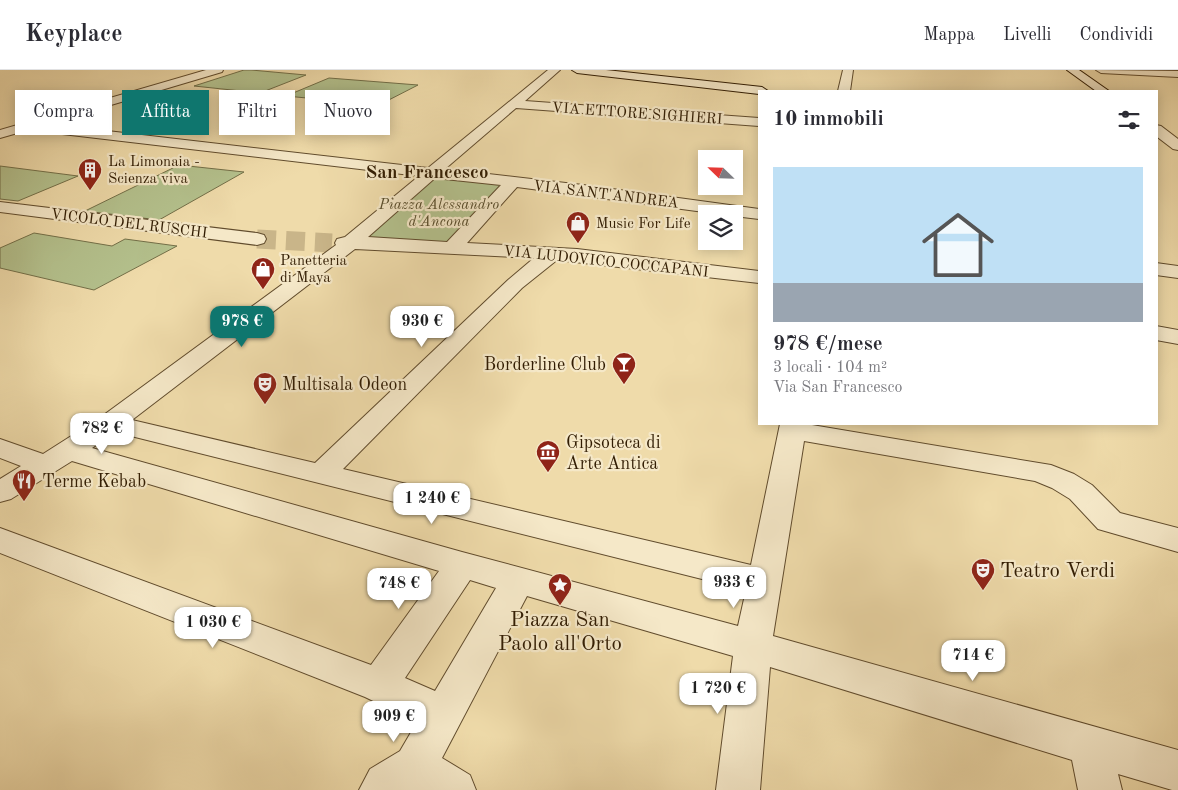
<!DOCTYPE html>
<html lang="it">
<head>
<meta charset="utf-8">
<style>
  body { margin:0; font-family:"Old Standard TT",serif; background:#f7f7f7; color:#2b2b33; height:100vh; display:flex; flex-direction:column; font-size:19px; white-space:nowrap }
  * { box-sizing:border-box; margin:0 }
  p { font-size:16px; color:#7c7c81 }
  .icon { flex:none; width:28px; height:28px; fill:none; stroke:currentColor; stroke-width:2; stroke-linecap:round; stroke-linejoin:round }
  .map { position:relative; flex:1; overflow:hidden }
  .panel { position:absolute; left:758px; top:20px; width:400px; height:335px; display:flex; flex-direction:column; background:#fff; border-radius:0px; box-shadow:0 2px 12px #0003 }
  .panel>* { flex:none }
  .banner { position:absolute; left:15px; top:20px; width:475px; height:45px; display:flex; gap:10px }
  .needle { width:32px; rotate:293deg }
  .buttons { position:absolute; left:698px; top:80px; display:grid; gap:10px }
  .buttons a { display:grid; place-items:center; width:45px; height:45px; border-radius:0px; background:#fff; box-shadow:0 2px 12px #0003; font-size:25px }
  .price { position:absolute; translate:-50% -42px; padding:0 11px; border-radius:10px; background:#fff; color:#222; font-size:16px; line-height:32px; filter:drop-shadow(0 1px 2px #0008) }
  .price::after { content:''; position:absolute; left:50%; top:30px; width:15px; height:11px; margin-left:-8px; background:inherit; clip-path:polygon(0 0,100% 0,50% 100%) }
  .price.selected { background:#0f766e; color:#fff }
  ul { padding:0; list-style:none }
  li { display:grid; align-content:center; gap:10px; height:265px; padding:0 15px }
  li span { display:grid; place-items:center; height:155px; border-radius:0px; color:#555 }
  li>.icon { margin-inline-start:auto }
  span .icon { width:90px; height:90px; fill:#fffc; stroke-width:1 }
  li b { font-size:21px }
  h2 { display:flex; justify-content:space-between; align-items:center; height:60px; padding:0 15px; font-size:21px }
  .tag { padding:0 18px; border-radius:0px; background:#fff; box-shadow:0 2px 12px #0003; font-size:18px; line-height:45px }
  .tag.selected { background:#0f766e; color:#fff }
  header { display:flex; align-items:center; gap:30px; box-sizing:border-box; height:70px; padding:0 25px; background:#fff; border-bottom:1px solid #e1e1e2 }
  header strong { font-size:24px }
  nav { display:flex; gap:28px; margin-inline-start:auto; font-size:18px }
  .map>svg:first-child { display:block }
  .green { fill:#b4c18d; stroke:#736f48 }
  .lines { fill:none; stroke-linecap:round; stroke-linejoin:round }
  .street-tunnel { stroke:#c9b589; stroke-width:19; stroke-dasharray:19 10; stroke-linecap:butt }
  .street-casing { stroke:#614c2d; stroke-width:2 }
  .secondary-casing { stroke:#321d03; stroke-width:2 }
  .street { fill:#f5e8c8; fill-rule:evenodd }
  .secondary { fill:#f5e8c8; fill-rule:evenodd }
  .labels { text-anchor:middle; stroke-width:4.5; stroke-linejoin:round; paint-order:stroke }
  .far-street-label { font-size:15px; fill:#321d03; stroke:#f5e8c8 }
  .far-poi-label { font-size:15px; fill:#321d03; stroke:#f5e8c8; text-anchor:start }
  .far-park-label { font-size:15px; font-style:italic; fill:#594e2c; stroke:#f5e8c8 }
  .poi-label { font-size:18px; fill:#321d03; stroke:#f5e8c8; text-anchor:start }
  .far-district-label { font-size:19px; font-weight:bold; fill:#321d03; stroke:#f5e8c8 }
  .near-poi-label { font-size:21px; fill:#321d03; stroke:#f5e8c8; text-anchor:start }
</style>
</head>
<body>
<header>
<strong>Keyplace</strong>
<nav><a>Mappa</a><a>Livelli</a><a>Condividi</a></nav>
</header>
<div class="map">
<svg width="1178" height="720" viewBox="0 0 1178 720">
  <rect width="100%" height="100%" fill="#efdbaa"/>
  <filter id="stains"><feTurbulence type="fractalNoise" baseFrequency=".004" numOctaves="4"/><feColorMatrix values="0 0 0 0 .2 0 0 0 0 .09 0 0 0 0 .02 0 0 0 .5 -.17"/></filter>
  <radialGradient id="worn" r=".72"><stop offset=".6" stop-color="#630" stop-opacity="0"/><stop offset="1" stop-color="#630" stop-opacity=".3"/></radialGradient>
  <path class="green" d="M 244,0 L 251,0 L 306,5 L 260,23 L 194,16 Z
    M 329,8 L 418,15 L 379,35 L 286,26 Z
    M 179,95 L 244,102 L 159,150 L 85,141 Z
    M 0,96 L 78,106 L 18,131 L 0,129 Z
    M 433,103 L 513,112 L 453,177 L 370,173 L 361,164 Z
    M 34,163 L 112,176 L 125,169 L 177,176 L 94,220 L 0,198 L 0,178 Z"/>
  <g class="lines">
    <path class="street-tunnel" d="M 257,169 L 332,173"/>
    <g class="street-casing">
      <path id="street" d="M 206,0 L 223,0 L 222,2 L 47,54 L 428,98 L 548,0 L 560,0 L 525,31 L 759,48 L 759,56 L 516,38 L 445,99 L 583,115 L 759,139 L 759,149 L 734,146 L 734,144 L 719,144 L 517,117 L 467,173 L 577,179 L 759,201 L 759,213 L 557,190 L 522,218 L 343,399 L 751,495 L 780,354 L 806,354 L 1051,395 L 1074,404 L 1092,415 L 1120,443 L 1178,458 L 1178,482 L 1098,459 L 1070,429 L 1052,418 L 1035,411 L 804,371 L 773,566 L 1178,680 L 1178,720 L 1172,720 L 1118,704 L 1122,720 L 1078,720 L 1072,690 L 770,597 L 760,720 L 716,720 L 733,586 L 527,526 L 442,688 L 470,705 L 476,720 L 359,720 L 370,699 L 400,681 L 417,652 L 365,627 L 0,483 L 0,458 L 371,595 L 439,501 L 72,391 L 11,429 L 0,432 L 0,409 L 21,396 L 0,388 L 0,369 L 43,384 L 101,347 L 336,175 L 335,173 L 337,169 L 345,167 L 419,106 L 28,60 L 0,68 L 0,60 ZM 435,108 L 501,115 L 447,172 L 368,167 ZM 355,179 L 534,188 L 508,210 L 315,393 L 132,350 ZM 115,362 L 746,520 L 738,556 L 462,482 L 92,378 ZM 470,510 L 496,518 L 435,621 L 405,608 Z
        M 843,0 L 853,0 L 850,21 L 838,21 Z
        M 1096,0 L 1178,1 L 1178,7 L 1101,3 Z
        M 1156,55 L 1161,56 L 1178,69 L 1178,80 L 1173,79 L 1156,66 Z
        M 0,132 L 257,163 L 264,165 L 266,169 L 264,173 L 257,175 L 0,142 Z
        M 1156,193 L 1178,196 L 1178,208 L 1156,205 Z
        M 1156,256 L 1178,260 L 1178,274 L 1156,270 Z"/>
    </g>
    <g class="secondary-casing">
      <path id="secondary" d="M 572,0 L 606,0 L 762,17 L 768,21 L 759,21 L 759,24 L 577,3 Z
        M 1067,0 L 1079,0 L 1109,21 L 1096,21 Z"/>
    </g>
    <use href="#street" class="street"/>
    <use href="#secondary" class="secondary"/>
  </g>
  <defs>
    <g id="building-pin" transform="scale(1.25)"><path d="M0 17L-7.5 6A9.5 9.5 0 1 1 7.5 6Z" fill="#8f2418" stroke="#f5e8c8"/><path d="M-4-6H4V6H1V3H-1V6H-4ZM-2.5-4.3h1.7v1.8h-1.7ZM.8-4.3h1.7v1.8H.8ZM-2.5-1h1.7V.8h-1.7ZM.8-1h1.7V.8H.8Z" fill="#fff"/></g>
    <g id="shop-pin" transform="scale(1.25)"><path d="M0 17L-7.5 6A9.5 9.5 0 1 1 7.5 6Z" fill="#8f2418" stroke="#f5e8c8"/><path d="M-5-2.5h2.3a2.7 3.5 0 0 1 5.4 0H5L5.5 6h-11ZM-1.5-2.5h3a1.5 2.3 0 0 0-3 0Z" fill="#fff"/></g>
    <g id="bar-pin" transform="scale(1.25)"><path d="M0 17L-7.5 6A9.5 9.5 0 1 1 7.5 6Z" fill="#8f2418" stroke="#f5e8c8"/><path d="M-6-5H6L.8 .8V4.5H3.5V6h-7V4.5H-.8V.8Z" fill="#fff"/></g>
    <g id="theatre-pin" transform="scale(1.25)"><path d="M0 17L-7.5 6A9.5 9.5 0 1 1 7.5 6Z" fill="#8f2418" stroke="#f5e8c8"/><path d="M-5-5.5Q0-4 5-5.5V0Q5 5 0 6Q-5 5-5 0ZM-3.3-2.5H-1v1.5H-3.3ZM1-2.5H3.3v1.5H1ZM-2.8 1Q0 5.5 2.8 1Z" fill="#fff"/></g>
    <g id="museum-pin" transform="scale(1.25)"><path d="M0 17L-7.5 6A9.5 9.5 0 1 1 7.5 6Z" fill="#8f2418" stroke="#f5e8c8"/><path d="M0-6L6-3V-2H-6V-3ZM-5-1h2V3h-2ZM-1-1h2V3h-2ZM3-1h2V3H3ZM-6 4H6V6H-6Z" fill="#fff"/></g>
    <g id="restaurant-pin" transform="scale(1.25)"><path d="M0 17L-7.5 6A9.5 9.5 0 1 1 7.5 6Z" fill="#8f2418" stroke="#f5e8c8"/><path d="M-5-6h1v4h1v-4h1v4h1v-4h1v5L-1.5 .5V6h-2V.5L-5-1ZM5-6V6H3V1.5H1.5Q1.5-4 5-6Z" fill="#fff"/></g>
    <g id="sight-pin" transform="scale(1.25)"><path d="M0 17L-7.5 6A9.5 9.5 0 1 1 7.5 6Z" fill="#8f2418" stroke="#f5e8c8"/><path d="M0-6L1.8-2.2L6-1.7L2.9 1.2L3.7 5.4L0 3.3L-3.7 5.4L-2.9 1.2L-6-1.7L-1.8-2.2Z" fill="#fff"/></g>
  </defs>
  <g fill-rule="evenodd">
    <use href="#building-pin" x="90" y="100"/>
    <use href="#shop-pin" x="578" y="153"/>
    <use href="#shop-pin" x="263" y="199"/>
    <use href="#bar-pin" x="624" y="294"/>
    <use href="#theatre-pin" x="265" y="314"/>
    <use href="#museum-pin" x="548" y="382"/>
    <use href="#restaurant-pin" x="24" y="411"/>
    <use href="#theatre-pin" x="983" y="500"/>
    <use href="#sight-pin" x="560" y="515"/>
  </g>
  <g class="labels">
    <g class="far-street-label">
      <text transform="translate(637 43) rotate(4)" y="5">VIA ETTORE SIGHIERI</text>
      <text transform="translate(606 124) rotate(7)" y="5">VIA SANT'ANDREA</text>
      <text transform="translate(129 153) rotate(7)" y="5">VICOLO DEL RUSCHI</text>
      <text transform="translate(606 191) rotate(6)" y="5">VIA LUDOVICO COCCAPANI</text>
    </g>
    <g class="far-poi-label">
      <text x="108" y="96">La Limonaia -<tspan x="108" dy="17">Scienza viva</tspan></text>
      <text x="596" y="158">Music For Life</text>
      <text x="280" y="195">Panetteria<tspan x="280" dy="17">di Maya</tspan></text>
    </g>
    <g class="far-park-label">
      <text x="439" y="139">Piazza Alessandro<tspan x="439" dy="17">d'Ancona</tspan></text>
    </g>
    <g class="poi-label">
      <text x="606" y="300" text-anchor="end">Borderline Club</text>
      <text x="282" y="320">Multisala Odeon</text>
      <text x="566" y="378">Gipsoteca di<tspan x="566" dy="21">Arte Antica</tspan></text>
      <text x="42" y="417">Terme Kebab</text>
    </g>
    <g class="far-district-label">
      <text x="427" y="108">San Francesco</text>
    </g>
    <g class="near-poi-label">
      <text x="1000" y="507">Teatro Verdi</text>
      <text x="560" y="556" text-anchor="middle">Piazza San<tspan x="560" dy="24">Paolo all'Orto</tspan></text>
    </g>
  </g>
  <rect width="100%" height="100%" filter="url(#stains)"/>
  <rect width="100%" height="100%" fill="url(#worn)"/>
</svg>
<div class="buttons">
<a><svg class="needle" viewBox="-14 -14 28 28"><path d="M0-13l5 13h-10z" fill="#e53935"/><path d="M0 13l5-13h-10z" fill="#7c7c81"/></svg></a>
<a><svg class="icon" aria-label="layers" viewBox="0 0 24 24"><path d="M12 4l9 5-9 5-9-5zM3 14l9 5 9-5"/></svg></a>
</div>
<b class="price selected" style="left:242px;top:278px">978 €</b>
<b class="price" style="left:422px;top:278px">930 €</b>
<b class="price" style="left:102px;top:385px">782 €</b>
<b class="price" style="left:432px;top:455px">1 240 €</b>
<b class="price" style="left:734px;top:539px">933 €</b>
<b class="price" style="left:399px;top:540px">748 €</b>
<b class="price" style="left:213px;top:579px">1 030 €</b>
<b class="price" style="left:973px;top:612px">714 €</b>
<b class="price" style="left:718px;top:645px">1 720 €</b>
<b class="price" style="left:394px;top:673px">909 €</b>
<div class="banner">
<a class="tag">Compra</a>
<a class="tag selected">Affitta</a>
<a class="tag">Filtri</a>
<a class="tag">Nuovo</a>
</div>
<section class="panel">
<h2>10 immobili<svg class="icon" aria-label="filters" viewBox="0 0 24 24"><path d="M4 7h16M4 17h16"/><circle cx="9" cy="7" r="2"/><circle cx="15" cy="17" r="2"/></svg></h2>
<ul>
<li><span style="background:linear-gradient(#bfe0f5 75%,#9aa5b1 0)"><svg class="icon" aria-label="home" viewBox="0 0 24 24"><path d="M3 11l9-7 9 7M6 9v11h12V9"/></svg></span><div><b>978 €/mese</b><p>3 locali · 104 m²</p><p>Via San Francesco</p></div></li>
</ul>
</section>
</div>
</body>
</html>
